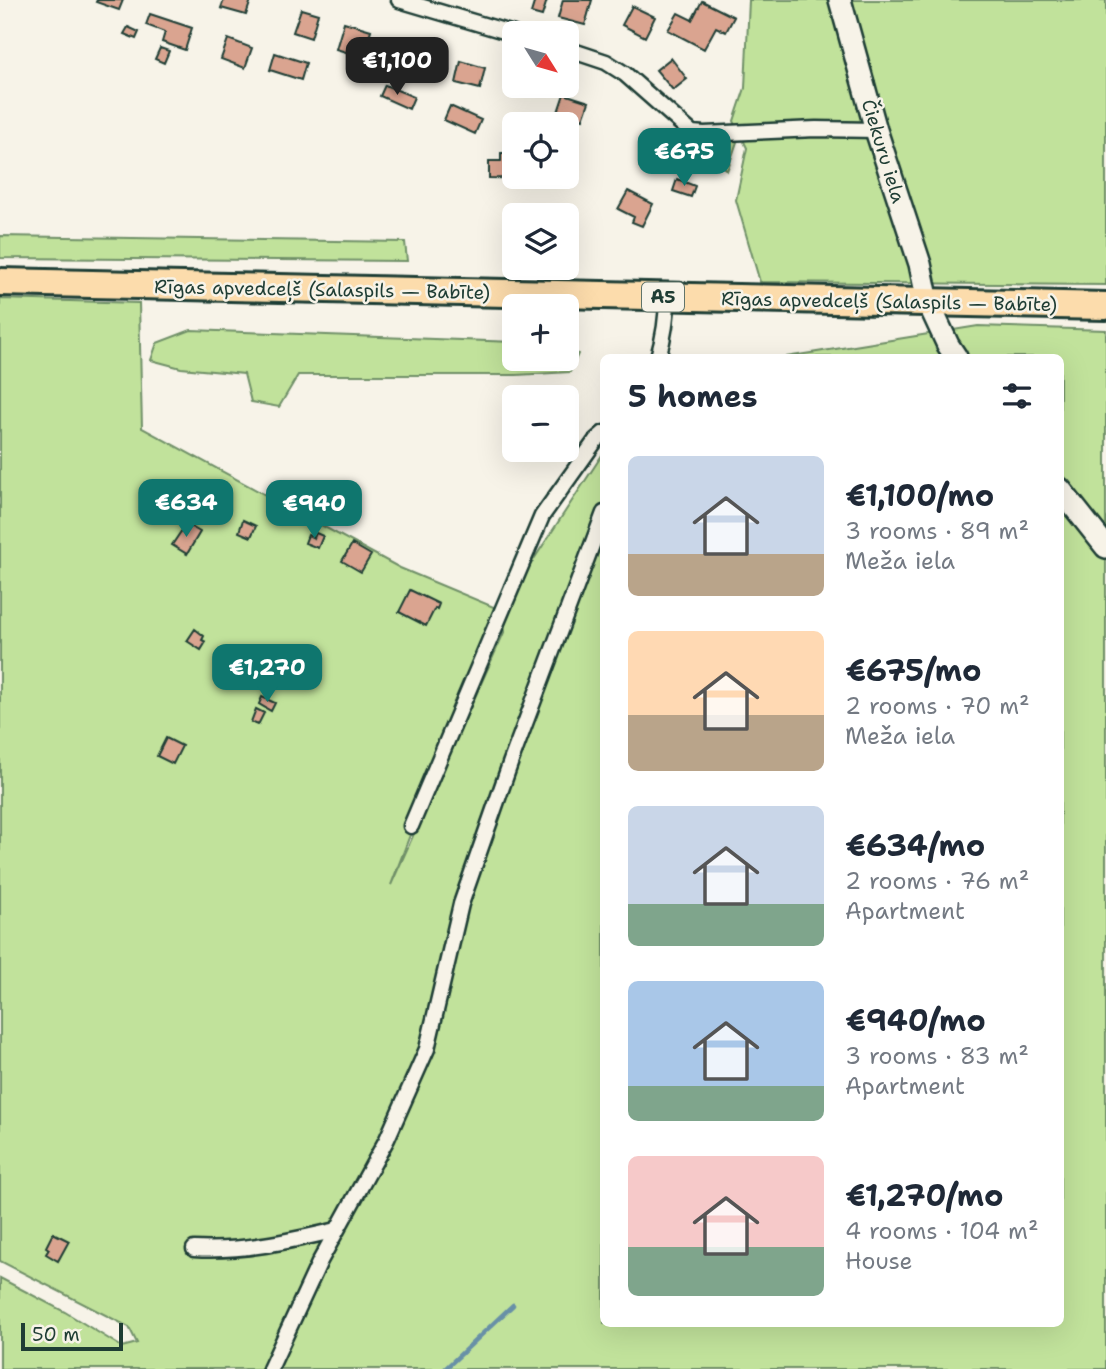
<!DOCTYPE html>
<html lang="en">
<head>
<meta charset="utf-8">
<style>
  body { margin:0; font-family:"Shantell Sans",sans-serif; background:#f2f2f3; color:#1f2937; height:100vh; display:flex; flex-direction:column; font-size:26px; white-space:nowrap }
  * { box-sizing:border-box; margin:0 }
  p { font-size:23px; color:#747a83 }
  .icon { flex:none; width:38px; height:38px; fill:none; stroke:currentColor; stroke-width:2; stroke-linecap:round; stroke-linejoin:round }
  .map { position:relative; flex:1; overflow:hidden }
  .details { position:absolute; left:600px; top:354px; width:464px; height:973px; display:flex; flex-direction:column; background:#fff; border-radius:10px; box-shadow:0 7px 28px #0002 }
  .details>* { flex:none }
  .needle { width:46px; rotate:127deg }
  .tools { position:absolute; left:502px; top:21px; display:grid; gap:14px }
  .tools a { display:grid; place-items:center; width:77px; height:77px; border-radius:10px; background:#fff; box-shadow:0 7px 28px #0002; font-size:35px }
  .scale { position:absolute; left:21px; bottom:18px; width:102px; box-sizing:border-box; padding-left:7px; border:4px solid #1f3d34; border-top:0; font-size:19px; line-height:24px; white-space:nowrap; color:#1f3d34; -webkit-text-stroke:5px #f7f3e8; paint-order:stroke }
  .price { position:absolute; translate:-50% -60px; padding:0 16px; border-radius:14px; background:#0f766e; color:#fff; font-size:23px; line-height:46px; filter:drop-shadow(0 2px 4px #0008) }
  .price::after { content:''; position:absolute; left:50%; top:42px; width:21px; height:16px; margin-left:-10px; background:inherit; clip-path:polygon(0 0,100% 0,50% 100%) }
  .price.selected { background:#222; color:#fff }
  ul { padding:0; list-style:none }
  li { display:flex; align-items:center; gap:21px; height:175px; padding:0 28px }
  li span { display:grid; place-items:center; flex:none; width:196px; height:140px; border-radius:10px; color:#555 }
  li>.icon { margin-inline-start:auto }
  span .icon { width:84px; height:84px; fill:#fffc; stroke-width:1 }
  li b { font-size:30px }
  h2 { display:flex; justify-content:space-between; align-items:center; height:84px; padding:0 28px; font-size:30px }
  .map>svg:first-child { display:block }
  .green { fill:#c1e29b; stroke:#709068; stroke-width:2 }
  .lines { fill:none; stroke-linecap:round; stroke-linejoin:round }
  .stream { stroke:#6790a7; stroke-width:4.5 }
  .building { fill:#daa490; stroke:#1f3d34; stroke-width:2 }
  .street-casing { stroke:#1f3d34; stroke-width:19 }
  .secondary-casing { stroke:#1f3d34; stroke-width:26 }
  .highway-casing { stroke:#1f3d34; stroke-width:32 }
  .street { stroke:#f7f3e8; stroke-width:14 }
  .secondary { stroke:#f7f3e8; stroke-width:21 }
  .highway { stroke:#fcdcac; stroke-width:26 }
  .labels { text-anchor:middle; stroke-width:5; stroke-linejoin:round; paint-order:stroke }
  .shield { fill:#f7f3e8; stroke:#60746a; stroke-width:2 }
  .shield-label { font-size:18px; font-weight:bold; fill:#1f3d34 }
  .street-label { font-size:19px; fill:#1f3d34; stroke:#f7f3e8 }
</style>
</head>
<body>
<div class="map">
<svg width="1106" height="1369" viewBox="0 0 1106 1369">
  <rect width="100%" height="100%" fill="#f7f3e8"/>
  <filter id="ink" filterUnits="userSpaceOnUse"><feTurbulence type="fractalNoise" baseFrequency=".0143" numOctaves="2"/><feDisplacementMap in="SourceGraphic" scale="14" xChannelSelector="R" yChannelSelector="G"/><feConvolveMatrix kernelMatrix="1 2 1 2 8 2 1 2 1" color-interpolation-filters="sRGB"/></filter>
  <g filter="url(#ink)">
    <path class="green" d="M 749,0 L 1106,0 L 1106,285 L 760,282 L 736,200 L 747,148 L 734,121 L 745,88 Z
      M 738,139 L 727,171 L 702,142 Z
      M 0,236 L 405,242 L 407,261 L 0,258 Z
      M 0,299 L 139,303 L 142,428 L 400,568 L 496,608 L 391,885 L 505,630 L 502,608 L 604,452 L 604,1323 L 1060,1323 L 1060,357 L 786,357 L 978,326 L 1106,330 L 1106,1369 L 0,1369 L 0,1278 L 65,1312 L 122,1347 L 137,1343 L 129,1327 L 0,1261 Z
      M 191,330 L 514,342 L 514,359 L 567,359 L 567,347 L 578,354 L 570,372 L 516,375 L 298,375 L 279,407 L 251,402 L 244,374 L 181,368 L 151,360 L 157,343 Z"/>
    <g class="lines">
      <path class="stream" d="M 445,1369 L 513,1305"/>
    </g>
    <path class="building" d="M 97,0 L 123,0 L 119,10 L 96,2 Z
      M 224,0 L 251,0 L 246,15 L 221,8 Z
      M 535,0 L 547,0 L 542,16 L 531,13 Z
      M 563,0 L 592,0 L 585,25 L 558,18 Z
      M 702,1 L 734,17 L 726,32 L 716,27 L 704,49 L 668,30 L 678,13 L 692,20 Z
      M 632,6 L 655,17 L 645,37 L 622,25 Z
      M 301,9 L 318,14 L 311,38 L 293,32 Z
      M 150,14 L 192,28 L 185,50 L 162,42 L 165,32 L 146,25 Z
      M 344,22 L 371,30 L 363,57 L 336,49 Z
      M 128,27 L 139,32 L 136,39 L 124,34 Z
      M 228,39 L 252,48 L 245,68 L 221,59 Z
      M 405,47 L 426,53 L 421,73 L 399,66 Z
      M 160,48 L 169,51 L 164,63 L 155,59 Z
      M 275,53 L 306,63 L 301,80 L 270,70 Z
      M 671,58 L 687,79 L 673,90 L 656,70 Z
      M 461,61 L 485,68 L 480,89 L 456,83 Z
      M 385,85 L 414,97 L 409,109 L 380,96 Z
      M 564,94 L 589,102 L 583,119 L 558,112 Z
      M 450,106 L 481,120 L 475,134 L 444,120 Z
      M 651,145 L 671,154 L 663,170 L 656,167 L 653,173 L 640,167 Z
      M 501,153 L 514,153 L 514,177 L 545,177 L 545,179 L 489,178 L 489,161 L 501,161 Z
      M 677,179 L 695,186 L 691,197 L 673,191 Z
      M 628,191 L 653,204 L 642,226 L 632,222 L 634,217 L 618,209 Z
      M 243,520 L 256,526 L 251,537 L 239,532 Z
      M 186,524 L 200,532 L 187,554 L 172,545 Z
      M 316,533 L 323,536 L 318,548 L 305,543 L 308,535 L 314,538 Z
      M 352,544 L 371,555 L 361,572 L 342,561 Z
      M 410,590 L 439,604 L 437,609 L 435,608 L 426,626 L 399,612 Z
      M 195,629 L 204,636 L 202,640 L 206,642 L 201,650 L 187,641 Z
      M 262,697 L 275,703 L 271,711 L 259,704 Z
      M 256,709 L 264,713 L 258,725 L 251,722 Z
      M 166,738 L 182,746 L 173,764 L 157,756 Z
      M 53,1233 L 69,1241 L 58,1261 L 46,1254 L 49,1249 L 46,1247 Z"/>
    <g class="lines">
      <g class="street-casing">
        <path id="street" d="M 399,0 L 514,34
          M 567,49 L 606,62 L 625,74 L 692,133 L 704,134 L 816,129 L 876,130
          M 658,357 C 664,337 667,318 667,297
          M 411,826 L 542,516 L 596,440 L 604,433
          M 194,1249 C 242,1252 290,1241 337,1230
          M 270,1369 L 320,1261 L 387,1139 L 427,1049 L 461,904 L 511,761 L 604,513"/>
      </g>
      <g class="secondary-casing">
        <path id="secondary" d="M 840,0 L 876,130 L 920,264 L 928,302 L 948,345 L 956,357
          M 1060,489 L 1106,547"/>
      </g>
      <g class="highway-casing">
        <path id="highway" d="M 0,282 L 1106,306"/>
      </g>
      <use href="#street" class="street"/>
      <use href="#secondary" class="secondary"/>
      <use href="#highway" class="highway"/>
    </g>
  </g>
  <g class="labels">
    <rect class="shield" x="642" y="282.5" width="42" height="29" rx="5"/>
    <g class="shield-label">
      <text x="663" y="303">A5</text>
    </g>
    <g class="street-label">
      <text transform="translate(884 151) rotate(73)" y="7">Čiekuru iela</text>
      <text transform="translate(322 289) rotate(1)" y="7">Rīgas apvedceļš (Salaspils — Babīte)</text>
      <text transform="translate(889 301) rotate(1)" y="7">Rīgas apvedceļš (Salaspils — Babīte)</text>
    </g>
  </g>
</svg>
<div class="tools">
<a><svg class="needle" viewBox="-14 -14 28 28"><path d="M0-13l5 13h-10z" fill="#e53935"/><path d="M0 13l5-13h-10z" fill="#747a83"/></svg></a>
<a><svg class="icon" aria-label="locate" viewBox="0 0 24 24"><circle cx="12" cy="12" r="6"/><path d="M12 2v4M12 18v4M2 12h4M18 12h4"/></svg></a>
<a><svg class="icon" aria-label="layers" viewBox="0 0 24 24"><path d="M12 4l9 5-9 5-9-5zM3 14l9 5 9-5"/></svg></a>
<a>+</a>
<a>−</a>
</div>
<div class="scale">50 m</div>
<b class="price selected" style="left:397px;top:97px">€1,100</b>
<b class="price" style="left:684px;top:188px">€675</b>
<b class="price" style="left:186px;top:539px">€634</b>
<b class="price" style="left:314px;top:540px">€940</b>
<b class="price" style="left:267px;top:704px">€1,270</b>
<section class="details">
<h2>5 homes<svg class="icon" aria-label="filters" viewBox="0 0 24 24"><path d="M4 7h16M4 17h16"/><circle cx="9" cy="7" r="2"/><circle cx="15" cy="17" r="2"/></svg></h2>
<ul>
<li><span style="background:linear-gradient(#c9d6e8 70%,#b9a48a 0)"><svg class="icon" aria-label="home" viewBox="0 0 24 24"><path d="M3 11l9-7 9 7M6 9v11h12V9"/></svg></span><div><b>€1,100/mo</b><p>3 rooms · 89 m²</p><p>Meža iela</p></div></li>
<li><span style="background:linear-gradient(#ffd9b3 60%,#b9a48a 0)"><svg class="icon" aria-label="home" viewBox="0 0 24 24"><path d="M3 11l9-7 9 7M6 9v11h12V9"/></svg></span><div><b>€675/mo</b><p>2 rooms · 70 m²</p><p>Meža iela</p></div></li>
<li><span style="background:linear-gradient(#c9d6e8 70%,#7fa58c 0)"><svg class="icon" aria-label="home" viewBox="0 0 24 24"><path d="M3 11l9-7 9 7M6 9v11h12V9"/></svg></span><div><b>€634/mo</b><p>2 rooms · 76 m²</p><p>Apartment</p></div></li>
<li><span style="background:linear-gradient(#a9c7e8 75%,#7fa58c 0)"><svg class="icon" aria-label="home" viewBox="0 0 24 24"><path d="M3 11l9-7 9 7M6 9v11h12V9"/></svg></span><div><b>€940/mo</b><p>3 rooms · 83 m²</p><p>Apartment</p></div></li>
<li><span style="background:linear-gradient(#f6c9c9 65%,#7fa58c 0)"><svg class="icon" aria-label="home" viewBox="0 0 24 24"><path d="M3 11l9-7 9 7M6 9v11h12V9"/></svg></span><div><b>€1,270/mo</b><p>4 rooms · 104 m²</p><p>House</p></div></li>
</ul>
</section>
</div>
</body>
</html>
